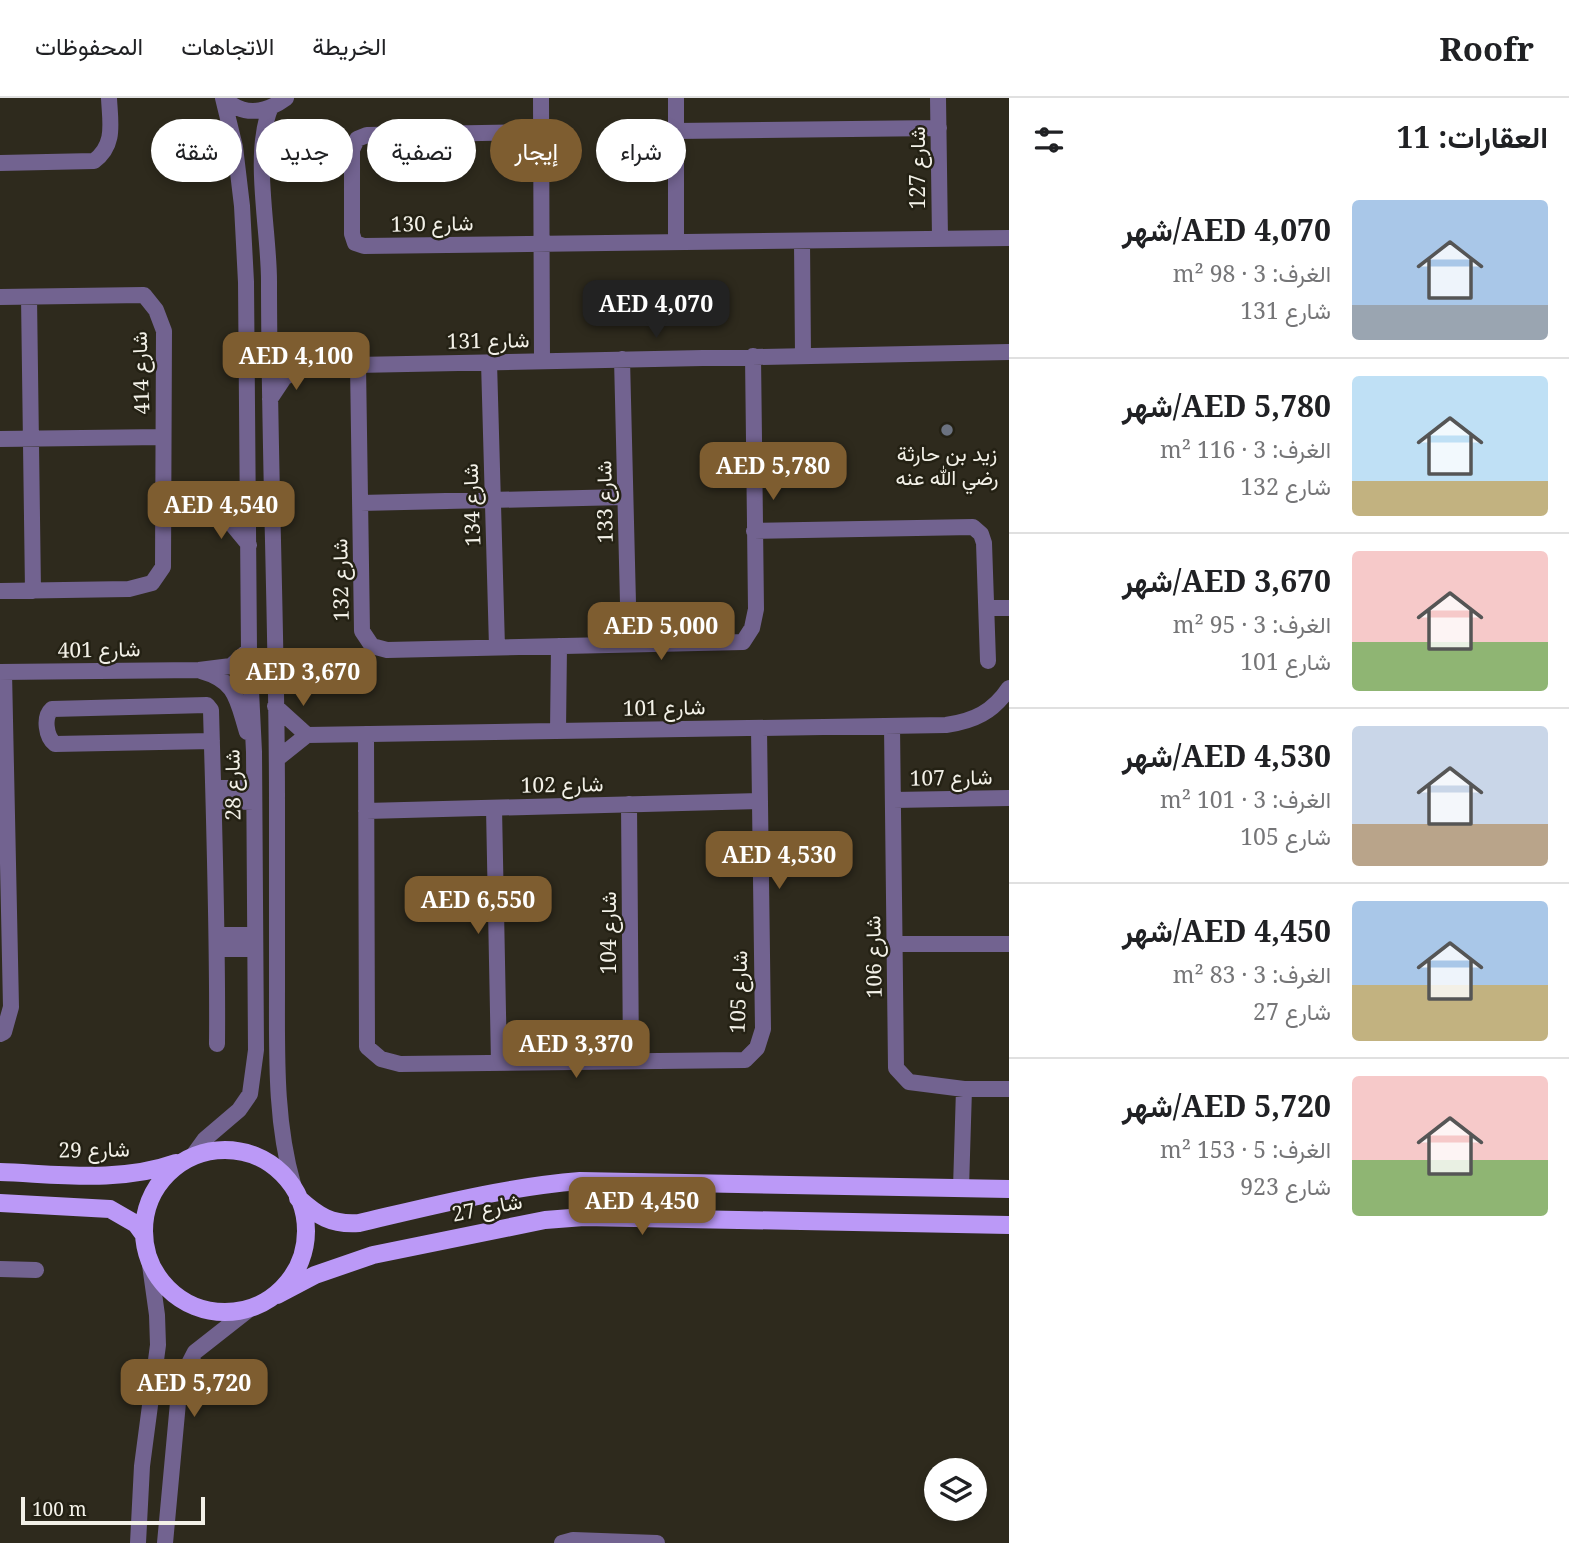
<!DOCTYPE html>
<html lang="ar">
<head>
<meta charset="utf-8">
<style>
  body { margin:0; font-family:"Noto Serif",Vazirmatn,serif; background:#f2f2f2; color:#202124; direction:rtl; height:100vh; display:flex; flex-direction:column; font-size:26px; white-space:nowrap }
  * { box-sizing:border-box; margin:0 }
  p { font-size:23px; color:#757577 }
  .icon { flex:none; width:38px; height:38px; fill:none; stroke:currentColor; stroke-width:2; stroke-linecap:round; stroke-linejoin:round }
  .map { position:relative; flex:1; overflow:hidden; direction:ltr }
  .sheet { display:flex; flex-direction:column; background:#fff; width:560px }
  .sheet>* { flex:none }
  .hud { position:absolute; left:21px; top:21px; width:665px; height:63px; direction:rtl; display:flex; gap:14px }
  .controls { position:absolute; left:924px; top:1360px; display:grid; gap:14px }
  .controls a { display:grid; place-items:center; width:63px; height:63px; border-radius:50%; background:#fff; box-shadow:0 4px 10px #0003; font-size:35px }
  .scale { position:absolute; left:21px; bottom:18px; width:184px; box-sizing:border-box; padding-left:7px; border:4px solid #f3f1e8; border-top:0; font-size:19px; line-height:24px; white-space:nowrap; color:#f3f1e8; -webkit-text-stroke:5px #242114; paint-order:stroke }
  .price { position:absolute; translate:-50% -60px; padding:0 16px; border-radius:14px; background:#7e5d30; color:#fff; font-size:23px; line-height:46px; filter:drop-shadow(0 2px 4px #0008) }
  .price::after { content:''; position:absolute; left:50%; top:42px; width:21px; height:16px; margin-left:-10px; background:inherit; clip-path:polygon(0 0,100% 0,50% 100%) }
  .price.on { background:#222; color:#fff }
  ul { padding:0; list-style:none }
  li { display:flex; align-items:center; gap:21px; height:175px; padding:0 21px }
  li+li { border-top:2px solid #e0e0e0 }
  li span { display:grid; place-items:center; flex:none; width:196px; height:140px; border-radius:7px; color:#555 }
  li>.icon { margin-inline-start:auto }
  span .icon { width:84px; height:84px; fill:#fffc; stroke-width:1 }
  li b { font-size:30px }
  h2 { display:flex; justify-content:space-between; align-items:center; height:84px; padding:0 21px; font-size:30px }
  .chip { padding:0 24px; border-radius:32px; background:#fff; box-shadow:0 4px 10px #0003; font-size:24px; line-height:63px }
  .chip.on { background:#7e5d30; color:#fff }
  header { display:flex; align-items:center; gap:42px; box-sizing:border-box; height:98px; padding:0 35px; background:#fff; border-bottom:2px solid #e0e0e0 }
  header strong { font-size:33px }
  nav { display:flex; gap:38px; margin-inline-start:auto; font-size:24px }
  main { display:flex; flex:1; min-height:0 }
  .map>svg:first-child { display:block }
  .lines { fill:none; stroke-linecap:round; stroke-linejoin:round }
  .minor { stroke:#726390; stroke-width:16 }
  .major { stroke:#bb99f7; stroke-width:18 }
  .worship-dot { fill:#6b7280; stroke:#242114; stroke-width:2.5 }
  .labels { text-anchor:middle; stroke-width:5; stroke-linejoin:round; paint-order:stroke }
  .street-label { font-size:21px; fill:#f3f1e8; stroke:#242114 }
  .poi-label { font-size:21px; fill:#f3f1e8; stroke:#242114 }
</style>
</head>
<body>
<header>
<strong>Roofr</strong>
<nav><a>الخريطة</a><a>الاتجاهات</a><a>المحفوظات</a></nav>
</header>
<main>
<section class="sheet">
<h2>العقارات: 11<svg class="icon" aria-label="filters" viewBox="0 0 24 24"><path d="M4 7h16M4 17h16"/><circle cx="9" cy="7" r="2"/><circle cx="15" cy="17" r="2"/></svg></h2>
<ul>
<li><span style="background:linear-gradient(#a9c7e8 75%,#9aa5b1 0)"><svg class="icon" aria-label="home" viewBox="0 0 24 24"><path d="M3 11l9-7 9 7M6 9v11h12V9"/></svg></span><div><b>AED 4,070/شهر</b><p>الغرف: 3 · 98 m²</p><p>شارع 131</p></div></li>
<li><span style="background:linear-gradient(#bfe0f5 75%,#c2b280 0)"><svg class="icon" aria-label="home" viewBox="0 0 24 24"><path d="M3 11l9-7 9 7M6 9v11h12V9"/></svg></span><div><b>AED 5,780/شهر</b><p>الغرف: 3 · 116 m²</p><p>شارع 132</p></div></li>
<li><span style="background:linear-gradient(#f6c9c9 65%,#8fb573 0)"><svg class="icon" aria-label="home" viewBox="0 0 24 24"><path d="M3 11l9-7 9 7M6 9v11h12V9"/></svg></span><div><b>AED 3,670/شهر</b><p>الغرف: 3 · 95 m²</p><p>شارع 101</p></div></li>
<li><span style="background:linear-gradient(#c9d6e8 70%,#b9a48a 0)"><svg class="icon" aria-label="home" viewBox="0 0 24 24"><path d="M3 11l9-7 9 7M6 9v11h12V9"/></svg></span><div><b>AED 4,530/شهر</b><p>الغرف: 3 · 101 m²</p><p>شارع 105</p></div></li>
<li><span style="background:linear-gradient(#a9c7e8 60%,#c2b280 0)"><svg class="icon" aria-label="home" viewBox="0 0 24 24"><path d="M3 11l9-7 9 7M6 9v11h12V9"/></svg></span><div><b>AED 4,450/شهر</b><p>الغرف: 3 · 83 m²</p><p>شارع 27</p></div></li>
<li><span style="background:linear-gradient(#f6c9c9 60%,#8fb573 0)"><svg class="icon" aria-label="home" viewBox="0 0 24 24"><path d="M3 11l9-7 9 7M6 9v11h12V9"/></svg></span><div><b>AED 5,720/شهر</b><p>الغرف: 5 · 153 m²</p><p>شارع 923</p></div></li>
</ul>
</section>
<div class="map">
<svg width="1009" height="1445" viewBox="0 0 1009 1445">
  <rect width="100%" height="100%" fill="#2e2a1d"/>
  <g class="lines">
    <path class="minor" d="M 224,0 C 243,19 266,15 286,0
      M 541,0 L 542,263
      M 676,0 L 676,144
      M 938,0 L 940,140
      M 270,11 C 252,58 269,131 269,183 C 269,356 277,530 277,703 C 277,766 277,829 277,893 C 277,957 275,1023 293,1086
      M 676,33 L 939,30
      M 541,34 L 367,37 L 357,41 L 352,52 L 352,136 L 355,145 L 364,148 L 1009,140
      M 0,65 L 94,63 C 116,47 110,24 109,0
      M 802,144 L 803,257
      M 0,199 L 144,197 L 156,212 L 164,233 L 163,469 L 152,485 L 129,491 L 0,493
      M 29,199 L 33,493
      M 269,241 L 285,259 L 304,268 L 1009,254
      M 622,261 L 629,546
      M 489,264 L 497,549
      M 358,267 L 362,533 L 372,548 L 387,552 L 743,544 L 752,530 L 756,511 L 753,258
      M 270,301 L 284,280 L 304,268
      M 0,341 L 163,339
      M 360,405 L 625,399
      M 163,415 C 200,415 222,421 248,391
      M 215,415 L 230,424 L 249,447
      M 754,433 L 973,429 L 981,436 L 984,445 L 988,563
      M 987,510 L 1009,510
      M 201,573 C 237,583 237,602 247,634
      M 0,574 L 199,572 L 231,568 L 249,552
      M 275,608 L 307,637
      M 892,628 L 896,970 L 909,984 L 964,991 L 1009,991
      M 558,633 L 559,548
      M 366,636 L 367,949 L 381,961 L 400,966 L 745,962 L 757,950 L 763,931 L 759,630
      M 212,643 L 55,646 C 46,639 43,619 52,611 L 207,607 L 211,612 C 214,724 218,835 217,946
      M 277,661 L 307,637 L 946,627 C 974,623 993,614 1009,590
      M 215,690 L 254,690
      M 893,702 L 1009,700
      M 214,703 L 254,704
      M 629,706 L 631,963
      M 494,710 L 499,965
      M 366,713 L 760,703
      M 217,837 L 255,837
      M 895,846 L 1009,846
      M 218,851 L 255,851
      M 0,936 L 4,934 L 11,909 L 4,574
      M 192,1059 L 205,1041 L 239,1012 L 250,996 L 256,952 L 254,654 L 249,552 L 246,184 L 242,108 L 235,49 L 223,0
      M 961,1090 L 964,991
      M 0,1171 L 36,1172
      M 138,1445 L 142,1368 L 158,1247 L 157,1217 L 150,1167
      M 165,1445 L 180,1283 L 195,1254 L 251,1210
      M 562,1445 L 573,1442 L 657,1445"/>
    <path class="major" d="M144 1133a81 81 0 1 1 162 0a81 81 0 1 1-162 0Z
      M 0,1074 C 58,1076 120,1085 176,1065
      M 298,1100 C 318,1118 331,1127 359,1125 C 432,1108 505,1089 580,1083 L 1009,1091
      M 0,1105 L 110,1111 L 136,1126 L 144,1137
      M 277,1197 L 315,1177 L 373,1157 L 545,1122 L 584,1119 L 1009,1127"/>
  </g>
  <circle class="worship-dot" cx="947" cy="332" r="7"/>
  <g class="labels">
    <g class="street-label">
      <text transform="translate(918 70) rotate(-90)" y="7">شارع 127</text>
      <text transform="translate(432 126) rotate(-1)" y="7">شارع 130</text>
      <text transform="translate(488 243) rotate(-1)" y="7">شارع 131</text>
      <text transform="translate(141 275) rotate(-92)" y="7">شارع 414</text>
      <text transform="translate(605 404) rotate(-91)" y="7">شارع 133</text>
      <text transform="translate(472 407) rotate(-92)" y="7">شارع 134</text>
      <text transform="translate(341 482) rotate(-91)" y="7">شارع 132</text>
      <text transform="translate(99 552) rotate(-1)" y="7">شارع 401</text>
      <text transform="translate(664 610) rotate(-1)" y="7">شارع 101</text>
      <text transform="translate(951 680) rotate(-1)" y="7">شارع 107</text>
      <text transform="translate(233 687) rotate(-91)" y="7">شارع 28</text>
      <text transform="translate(562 687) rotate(-1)" y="7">شارع 102</text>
      <text transform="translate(609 835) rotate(-90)" y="7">شارع 104</text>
      <text transform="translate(874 859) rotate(-91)" y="7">شارع 106</text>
      <text transform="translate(739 894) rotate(-88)" y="7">شارع 105</text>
      <text transform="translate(94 1052) rotate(-1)" y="7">شارع 29</text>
      <text transform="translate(487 1110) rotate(-11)" y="7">شارع 27</text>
    </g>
    <g class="poi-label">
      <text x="947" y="363">زيد بن حارثة<tspan x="947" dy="24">رضي الله عنه</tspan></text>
    </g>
  </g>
</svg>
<div class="controls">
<a><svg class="icon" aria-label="layers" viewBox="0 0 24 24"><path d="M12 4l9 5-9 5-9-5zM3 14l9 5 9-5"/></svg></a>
</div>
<div class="scale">100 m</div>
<b class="price on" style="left:656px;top:242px">AED 4,070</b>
<b class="price" style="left:296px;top:294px">AED 4,100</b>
<b class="price" style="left:773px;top:404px">AED 5,780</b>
<b class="price" style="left:221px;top:443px">AED 4,540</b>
<b class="price" style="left:661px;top:564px">AED 5,000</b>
<b class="price" style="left:303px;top:610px">AED 3,670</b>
<b class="price" style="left:779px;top:793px">AED 4,530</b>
<b class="price" style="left:478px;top:838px">AED 6,550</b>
<b class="price" style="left:576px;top:982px">AED 3,370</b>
<b class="price" style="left:642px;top:1139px">AED 4,450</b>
<b class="price" style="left:194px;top:1321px">AED 5,720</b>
<div class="hud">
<a class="chip">شراء</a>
<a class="chip on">إيجار</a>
<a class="chip">تصفية</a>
<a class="chip">جديد</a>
<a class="chip">شقة</a>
</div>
</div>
</main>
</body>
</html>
